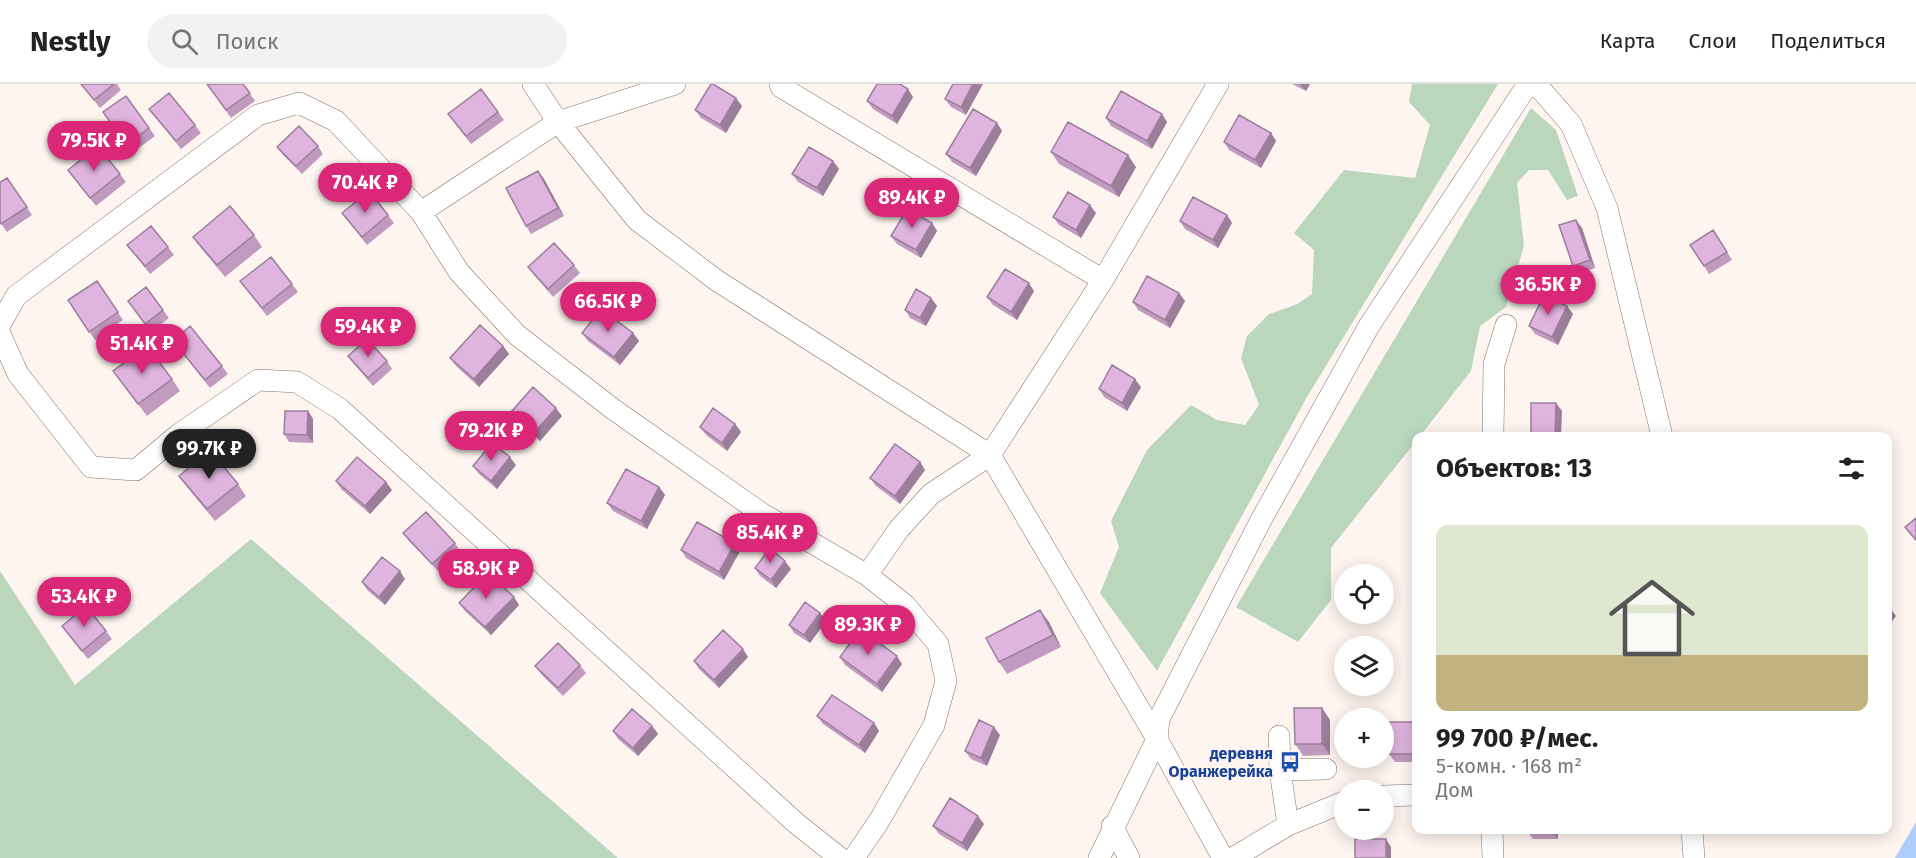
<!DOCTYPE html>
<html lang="ru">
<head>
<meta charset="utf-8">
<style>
  body { margin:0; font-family:"Fira Sans",sans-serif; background:#f2f2f2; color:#222; height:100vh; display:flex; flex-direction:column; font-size:22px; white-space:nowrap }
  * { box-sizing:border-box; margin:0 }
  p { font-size:20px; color:#767676 }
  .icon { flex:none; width:33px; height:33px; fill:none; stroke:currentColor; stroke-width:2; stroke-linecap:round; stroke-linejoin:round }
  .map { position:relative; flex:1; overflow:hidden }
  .panel { position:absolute; left:1412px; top:348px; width:480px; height:402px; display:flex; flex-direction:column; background:#fff; border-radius:12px; box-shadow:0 3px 15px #0003 }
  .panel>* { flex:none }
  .tools { position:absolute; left:1334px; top:480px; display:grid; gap:12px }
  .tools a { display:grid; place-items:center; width:60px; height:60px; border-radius:50%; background:#fff; box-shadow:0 3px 15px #0003; font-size:30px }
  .price { position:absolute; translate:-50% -51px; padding:0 14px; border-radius:21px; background:#db2777; color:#fff; font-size:20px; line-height:39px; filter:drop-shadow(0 2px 3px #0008) }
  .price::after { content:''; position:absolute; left:50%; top:36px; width:18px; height:14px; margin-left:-9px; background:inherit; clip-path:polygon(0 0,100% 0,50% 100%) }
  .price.active { background:#222; color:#fff }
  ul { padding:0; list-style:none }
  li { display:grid; align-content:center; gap:12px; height:318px; padding:0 24px }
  li span { display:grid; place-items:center; height:186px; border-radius:12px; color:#555 }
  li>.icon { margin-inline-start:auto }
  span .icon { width:108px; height:108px; fill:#fffc; stroke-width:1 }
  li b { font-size:26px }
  h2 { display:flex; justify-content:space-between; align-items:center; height:72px; padding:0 24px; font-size:26px }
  header { display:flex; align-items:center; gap:36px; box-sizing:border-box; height:84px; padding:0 30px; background:#fff; border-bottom:2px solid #e0e0e0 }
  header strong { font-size:28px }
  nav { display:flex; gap:33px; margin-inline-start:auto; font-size:21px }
  .search { width:420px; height:54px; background:#f2f2f2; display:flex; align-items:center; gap:15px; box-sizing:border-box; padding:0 21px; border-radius:33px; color:#767676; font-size:22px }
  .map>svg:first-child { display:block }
  .green { fill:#bad7be }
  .water { fill:#adcdfc }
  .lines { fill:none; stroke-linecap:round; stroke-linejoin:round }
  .minor-casing { stroke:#867267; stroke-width:22 }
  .minor { stroke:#fff; stroke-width:21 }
  .wall { fill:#c09bbf }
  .shaded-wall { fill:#9c7e9b }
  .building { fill:#dfb4de; stroke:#9c7e9b; stroke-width:1.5 }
  .labels { text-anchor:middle; stroke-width:4.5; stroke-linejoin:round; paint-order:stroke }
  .transit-label { font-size:16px; font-weight:bold; fill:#164399; stroke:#fef5f0; text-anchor:end }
</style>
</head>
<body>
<header>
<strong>Nestly</strong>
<div class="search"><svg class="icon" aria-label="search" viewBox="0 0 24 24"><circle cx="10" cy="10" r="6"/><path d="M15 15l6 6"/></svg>Поиск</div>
<nav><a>Карта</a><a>Слои</a><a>Поделиться</a></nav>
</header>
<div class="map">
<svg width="1916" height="774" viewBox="0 0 1916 774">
  <rect width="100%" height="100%" fill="#fef5f0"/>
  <path class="green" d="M 1412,0 L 1498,0 L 1307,313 L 1157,587 L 1100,509 L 1119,463 L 1111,437 L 1147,366 L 1191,321 L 1217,336 L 1245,341 L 1259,321 L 1241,274 L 1247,252 L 1269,230 L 1297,220 L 1312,210 L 1314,166 L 1294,149 L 1344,86 L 1415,94 L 1430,41 L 1409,18 Z
    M 1531,24 L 1556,46 L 1578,112 L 1567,116 L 1548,86 L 1529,86 L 1517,99 L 1524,162 L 1506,223 L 1480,242 L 1471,287 L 1420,352 L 1416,352 L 1416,357 L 1331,464 L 1331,516 L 1298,558 L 1236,523 Z
    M 251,455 L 618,774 L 0,774 L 0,487 L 75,601 Z"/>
  <path class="water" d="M 1916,738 L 1916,774 L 1895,774 Z"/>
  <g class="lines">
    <g class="minor-casing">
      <path id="minor" d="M 533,0 L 558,38 L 637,136 L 716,196 L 990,371 L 1157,655 L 1223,774
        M 780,0 L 781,3 L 1103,196
        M 1536,0 L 1571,40 L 1607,124 L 1662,352
        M 421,128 L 558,38 L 675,0
        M 0,241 L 16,212 L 258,31 L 299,19 L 336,37 L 421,128 L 459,188 L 517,251 L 613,325 L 761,429 L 867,491 L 905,521 L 938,560 L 946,597 L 934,641 L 879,737 L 854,774
        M 0,250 L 18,290 L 91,383 L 136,386 L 178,351 L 258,296 L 297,298 L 340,325 L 797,740 L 840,774
        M 1493,352 L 1494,280 L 1506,241
        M 867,491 L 899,445 L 931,410 L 990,371 L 1103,196 L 1218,0
        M 1279,652 L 1280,686 L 1288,741
        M 1280,686 L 1326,685
        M 1383,712 L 1416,711
        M 1112,742 L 1129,774
        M 1492,746 L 1493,774
        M 1692,746 L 1694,774
        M 1099,774 L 1157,655 L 1159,635 L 1261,436 L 1369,242 L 1528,0
        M 1233,774 L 1288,741 L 1344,718"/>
    </g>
    <use href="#minor" class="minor"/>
  </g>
  <path class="wall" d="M 81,0 L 117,0 L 121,6 L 100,24 Z
    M 207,0 L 243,0 L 255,17 L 231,34 Z
    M 953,0 L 966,31 L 951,23 L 945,15 Z
    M 1292,0 L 1310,0 L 1306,7 Z
    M 481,5 L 504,36 L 471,60 L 454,38 Z
    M 126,12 L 155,52 L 132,69 L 103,28 Z
    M 913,13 L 897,40 L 873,25 L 867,17 Z
    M 742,22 L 726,49 L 701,34 L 695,26 Z
    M 149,25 L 195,41 L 201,49 L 181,65 Z
    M 1162,30 L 1167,38 L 1152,65 L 1111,42 L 1106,34 Z
    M 997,39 L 1002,47 L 976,92 L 952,78 L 946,70 Z
    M 1271,49 L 1276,57 L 1261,84 L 1229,66 L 1224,58 Z
    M 318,62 L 323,70 L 302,90 L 283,71 L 277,63 Z
    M 1051,68 L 1136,83 L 1119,113 L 1059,80 Z
    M 833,77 L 839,85 L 823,112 L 798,98 L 792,90 Z
    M 68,86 L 120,90 L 126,98 L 96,122 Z
    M 538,87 L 544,95 L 564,132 L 531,150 L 526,142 Z
    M 7,94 L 32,131 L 7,148 L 0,138 Z
    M 342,129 L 388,131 L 394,139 L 367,161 Z
    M 1096,129 L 1081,154 L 1059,141 L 1053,133 Z
    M 1227,131 L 1232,139 L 1218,164 L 1185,145 L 1180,137 Z
    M 932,139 L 937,147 L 921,174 L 897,160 L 891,152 Z
    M 1582,144 L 1595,184 L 1578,190 L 1573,182 Z
    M 254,151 L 262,163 L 225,193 L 201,164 L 193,153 Z
    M 1718,154 L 1732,176 L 1709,190 L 1704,182 Z
    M 127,161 L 168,163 L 174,171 L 150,190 Z
    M 574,181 L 580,189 L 553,213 L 534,191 L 528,183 Z
    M 97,197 L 123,236 L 95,256 L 68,216 Z
    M 240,197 L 292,200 L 298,208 L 267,232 Z
    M 146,203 L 169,234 L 151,248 L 128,217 Z
    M 1034,207 L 1017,236 L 993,221 L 987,213 Z
    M 1179,209 L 1185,217 L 1170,244 L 1138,226 L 1133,218 Z
    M 931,214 L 937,222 L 926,242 L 910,234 L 905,226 Z
    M 1573,230 L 1558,261 L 1535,250 L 1529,242 Z
    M 582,249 L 633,249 L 639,257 L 620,281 L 588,257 Z
    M 173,257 L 222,282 L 228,290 L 210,304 Z
    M 503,262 L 509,270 L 479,303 L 456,282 L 450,274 Z
    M 348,272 L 387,277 L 392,285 L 373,302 L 354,280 Z
    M 113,287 L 172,295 L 180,307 L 147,332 Z
    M 1141,303 L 1127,327 L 1104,313 L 1099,305 Z
    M 308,327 L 313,335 L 313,359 L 289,358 L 284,350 Z
    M 511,328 L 562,332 L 540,357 L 516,336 Z
    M 735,340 L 741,348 L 727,367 L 706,351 L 700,343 Z
    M 920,378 L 925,386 L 900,420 L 876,402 L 870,394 Z
    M 516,381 L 497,405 L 479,390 L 473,382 Z
    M 179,392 L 238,400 L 246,412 L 215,437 L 187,403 Z
    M 336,397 L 392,406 L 370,430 L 341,405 Z
    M 659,403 L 665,411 L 647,445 L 613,427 L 607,419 Z
    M 403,449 L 455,459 L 460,467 L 438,487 L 409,457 Z
    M 681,466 L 740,467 L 724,496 L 686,474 Z
    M 755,484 L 791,485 L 776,504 L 760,492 Z
    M 405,495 L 385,521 L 367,506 L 362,498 Z
    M 459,519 L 519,521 L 491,551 L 465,527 Z
    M 820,529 L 826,537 L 810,559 L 794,549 L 789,541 Z
    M 1049,538 L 1061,563 L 1007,590 L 999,578 Z
    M 62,542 L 106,547 L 112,555 L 88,575 Z
    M 748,573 L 719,604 L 699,585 L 694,577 Z
    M 840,573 L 902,580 L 882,608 L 845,581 Z
    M 580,581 L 586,589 L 563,612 L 541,590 L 535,582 Z
    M 1322,624 L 1330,636 L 1330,671 L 1303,672 L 1295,660 Z
    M 817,632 L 874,639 L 879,647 L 865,669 L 823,640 Z
    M 1416,638 L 1416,678 L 1395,678 L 1389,670 Z
    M 652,642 L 658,650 L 638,672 L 618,655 L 613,647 Z
    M 1000,651 L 987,682 L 971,675 L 965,667 Z
    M 984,740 L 967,767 L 939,750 L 933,742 Z
    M 1558,746 L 1558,755 L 1533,755 L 1527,747 Z"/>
  <path class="shaded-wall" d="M 973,0 L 983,0 L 966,31 L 961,23 Z
    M 1300,0 L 1310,0 L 1306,7 Z
    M 908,5 L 913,13 L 897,40 L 892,32 Z
    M 736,14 L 742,22 L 726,49 L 720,41 Z
    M 1162,30 L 1167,38 L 1152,65 L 1147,57 Z
    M 997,39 L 1002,47 L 976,92 L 970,84 Z
    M 1271,49 L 1276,57 L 1261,84 L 1255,76 Z
    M 1128,71 L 1136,83 L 1119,113 L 1111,102 Z
    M 833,77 L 839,85 L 823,112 L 817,104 Z
    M 538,87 L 544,95 L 564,132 L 558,124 Z
    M 1090,121 L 1096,129 L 1081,154 L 1076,146 Z
    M 1227,131 L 1232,139 L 1218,164 L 1213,156 Z
    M 1576,136 L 1582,144 L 1595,184 L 1590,176 Z
    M 932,139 L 937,147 L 921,174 L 916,166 Z
    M 1029,199 L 1034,207 L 1017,236 L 1011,228 Z
    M 1179,209 L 1185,217 L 1170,244 L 1165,236 Z
    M 931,214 L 937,222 L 926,242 L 920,234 Z
    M 1567,222 L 1573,230 L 1558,261 L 1552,253 Z
    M 633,249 L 639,257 L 620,281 L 614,273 Z
    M 503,262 L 509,270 L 479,303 L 474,295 Z
    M 1135,295 L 1141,303 L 1127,327 L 1122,319 Z
    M 1556,319 L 1562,327 L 1561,352 L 1555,352 Z
    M 556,324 L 562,332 L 540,357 L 534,349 Z
    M 308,327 L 313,335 L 313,359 L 307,351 Z
    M 735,340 L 741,348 L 727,367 L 722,359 Z
    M 510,373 L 516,381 L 497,405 L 491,397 Z
    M 920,378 L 925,386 L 900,420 L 895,412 Z
    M 386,398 L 392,406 L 370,430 L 365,422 Z
    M 659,403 L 665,411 L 647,445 L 641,437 Z
    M 735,459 L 740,467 L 724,496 L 719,488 Z
    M 785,477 L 791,485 L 776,504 L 771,496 Z
    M 400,487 L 405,495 L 385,521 L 379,513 Z
    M 514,513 L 519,521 L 491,551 L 485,543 Z
    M 1890,524 L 1896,532 L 1887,544 L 1887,528 Z
    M 1040,526 L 1049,538 L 1061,563 L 1053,551 Z
    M 820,529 L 826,537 L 810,559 L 804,551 Z
    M 743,565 L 748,573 L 719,604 L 714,596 Z
    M 897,572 L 902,580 L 882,608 L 877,600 Z
    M 1322,624 L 1330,636 L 1330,671 L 1322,660 Z
    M 874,639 L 879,647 L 865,669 L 859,661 Z
    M 652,642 L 658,650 L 638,672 L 633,664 Z
    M 994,643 L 1000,651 L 987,682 L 981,674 Z
    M 978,732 L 984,740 L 967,767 L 962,759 Z
    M 1552,746 L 1558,746 L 1558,755 L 1552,747 Z
    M 1386,755 L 1391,763 L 1391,774 L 1386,774 Z"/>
  <path class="building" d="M 81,0 L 114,0 L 94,16 Z
    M 207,0 L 243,0 L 250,9 L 226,26 Z
    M 711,0 L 713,0 L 736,14 L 720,41 L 695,26 Z
    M 877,0 L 900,0 L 908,5 L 892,32 L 867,17 Z
    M 953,0 L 973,0 L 961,23 L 945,15 Z
    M 481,5 L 498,28 L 466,52 L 448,30 Z
    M 1121,7 L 1162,30 L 1147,57 L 1106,34 Z
    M 169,9 L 195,41 L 176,57 L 149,25 Z
    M 126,12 L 149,44 L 126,61 L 103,28 Z
    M 973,25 L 997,39 L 970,84 L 946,70 Z
    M 1239,31 L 1271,49 L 1255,76 L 1224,58 Z
    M 1068,38 L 1128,71 L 1111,102 L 1051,68 Z
    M 299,42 L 318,62 L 296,82 L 277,63 Z
    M 98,62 L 120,90 L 90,114 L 68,86 Z
    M 809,63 L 833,77 L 817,104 L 792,90 Z
    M 538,87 L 558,124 L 526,142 L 506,104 Z
    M 7,94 L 27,123 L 1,140 L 0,138 L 0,98 Z
    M 369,107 L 388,131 L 362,153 L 342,129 Z
    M 1068,108 L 1090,121 L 1076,146 L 1053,133 Z
    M 1193,113 L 1227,131 L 1213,156 L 1180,137 Z
    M 230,122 L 254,151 L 217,181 L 193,153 Z
    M 907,125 L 932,139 L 916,166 L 891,152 Z
    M 1576,136 L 1590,176 L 1573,182 L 1559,141 Z
    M 151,142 L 168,163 L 145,182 L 127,161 Z
    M 1713,146 L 1727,168 L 1704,182 L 1690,161 Z
    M 554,159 L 574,181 L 548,205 L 528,183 Z
    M 271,173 L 292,200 L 262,224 L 240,197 Z
    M 1005,185 L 1029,199 L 1011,228 L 987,213 Z
    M 1147,192 L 1179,209 L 1165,236 L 1133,218 Z
    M 97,197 L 118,228 L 89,248 L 68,216 Z
    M 146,203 L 163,226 L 145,240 L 128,217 Z
    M 916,205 L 931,214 L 920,234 L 905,226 Z
    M 1544,211 L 1567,222 L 1552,253 L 1529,242 Z
    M 601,225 L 633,249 L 614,273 L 582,249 Z
    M 480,241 L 503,262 L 474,295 L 450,274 Z
    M 190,242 L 222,282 L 205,296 L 173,257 Z
    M 367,255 L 387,277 L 368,294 L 348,272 Z
    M 147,262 L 172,295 L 138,320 L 113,287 Z
    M 1112,281 L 1135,295 L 1122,319 L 1099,305 Z
    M 533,303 L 556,324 L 534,349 L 511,328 Z
    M 1531,319 L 1556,319 L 1555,352 L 1531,352 Z
    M 713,324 L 735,340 L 722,359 L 700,343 Z
    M 285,327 L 308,327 L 307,351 L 284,350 Z
    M 1737,349 L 1757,349 L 1757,352 L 1737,352 Z
    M 492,359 L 510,373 L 491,397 L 473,382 Z
    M 895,360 L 920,378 L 895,412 L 870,394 Z
    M 210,366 L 238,400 L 207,425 L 179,392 Z
    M 357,373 L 386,398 L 365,422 L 336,397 Z
    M 626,385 L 659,403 L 641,437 L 607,419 Z
    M 426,428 L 455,459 L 432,480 L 403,449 Z
    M 1916,434 L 1916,456 L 1905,443 Z
    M 697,438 L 735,459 L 719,488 L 681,466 Z
    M 770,464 L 785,477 L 771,496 L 755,484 Z
    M 382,473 L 400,487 L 379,513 L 362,498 Z
    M 488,489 L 514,513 L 485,543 L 459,519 Z
    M 805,518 L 820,529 L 804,551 L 789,541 Z
    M 86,522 L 106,547 L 82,567 L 62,542 Z
    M 1040,526 L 1053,551 L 999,578 L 986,554 Z
    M 860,545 L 897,572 L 877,600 L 840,573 Z
    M 723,546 L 743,565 L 714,596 L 694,577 Z
    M 558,559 L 580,581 L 558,604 L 535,582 Z
    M 832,611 L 874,639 L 859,661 L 817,632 Z
    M 1294,624 L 1322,624 L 1322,660 L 1295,660 Z
    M 632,625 L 652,642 L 633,664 L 613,647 Z
    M 979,636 L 994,643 L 981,674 L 965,667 Z
    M 1389,638 L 1416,638 L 1416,670 L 1389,670 Z
    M 950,714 L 978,732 L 962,759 L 933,742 Z
    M 1527,746 L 1552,746 L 1552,747 L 1527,747 Z
    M 1355,755 L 1386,755 L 1386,774 L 1355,774 Z"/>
  <defs>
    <g id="bus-bare" transform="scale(1.62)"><path d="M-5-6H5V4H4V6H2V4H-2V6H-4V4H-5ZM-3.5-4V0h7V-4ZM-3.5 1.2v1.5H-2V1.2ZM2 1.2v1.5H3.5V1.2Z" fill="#1a4fb4" stroke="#fef5f0" stroke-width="2.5" paint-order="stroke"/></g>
  </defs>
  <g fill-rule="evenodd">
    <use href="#bus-bare" x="1290" y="678"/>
  </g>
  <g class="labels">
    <g class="transit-label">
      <text x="1273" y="675">деревня<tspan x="1273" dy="18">Оранжерейка</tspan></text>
    </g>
  </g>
</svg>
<div class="tools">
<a><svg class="icon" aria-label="locate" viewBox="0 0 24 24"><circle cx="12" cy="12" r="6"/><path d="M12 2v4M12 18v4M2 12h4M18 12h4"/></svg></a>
<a><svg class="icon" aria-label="layers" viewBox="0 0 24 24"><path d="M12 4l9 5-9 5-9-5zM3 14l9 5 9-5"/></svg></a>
<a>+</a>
<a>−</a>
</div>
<b class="price" style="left:94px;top:88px">79.5K ₽</b>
<b class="price" style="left:365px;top:130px">70.4K ₽</b>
<b class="price" style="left:912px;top:145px">89.4K ₽</b>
<b class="price" style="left:1548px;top:232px">36.5K ₽</b>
<b class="price" style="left:608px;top:249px">66.5K ₽</b>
<b class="price" style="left:368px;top:274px">59.4K ₽</b>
<b class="price" style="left:142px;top:291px">51.4K ₽</b>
<b class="price" style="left:491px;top:378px">79.2K ₽</b>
<b class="price active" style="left:209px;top:396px">99.7K ₽</b>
<b class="price" style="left:770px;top:480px">85.4K ₽</b>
<b class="price" style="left:486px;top:516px">58.9K ₽</b>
<b class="price" style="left:84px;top:544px">53.4K ₽</b>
<b class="price" style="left:868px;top:572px">89.3K ₽</b>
<section class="panel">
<h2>Объектов: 13<svg class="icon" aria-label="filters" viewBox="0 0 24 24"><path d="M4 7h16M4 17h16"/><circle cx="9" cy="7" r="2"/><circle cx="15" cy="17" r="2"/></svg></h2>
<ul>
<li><span style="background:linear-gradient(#dfe7d0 70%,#c2b280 0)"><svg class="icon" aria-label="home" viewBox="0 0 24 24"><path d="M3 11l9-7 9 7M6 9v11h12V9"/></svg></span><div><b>99 700 ₽/мес.</b><p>5-комн. · 168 m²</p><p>Дом</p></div></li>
</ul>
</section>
</div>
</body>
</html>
